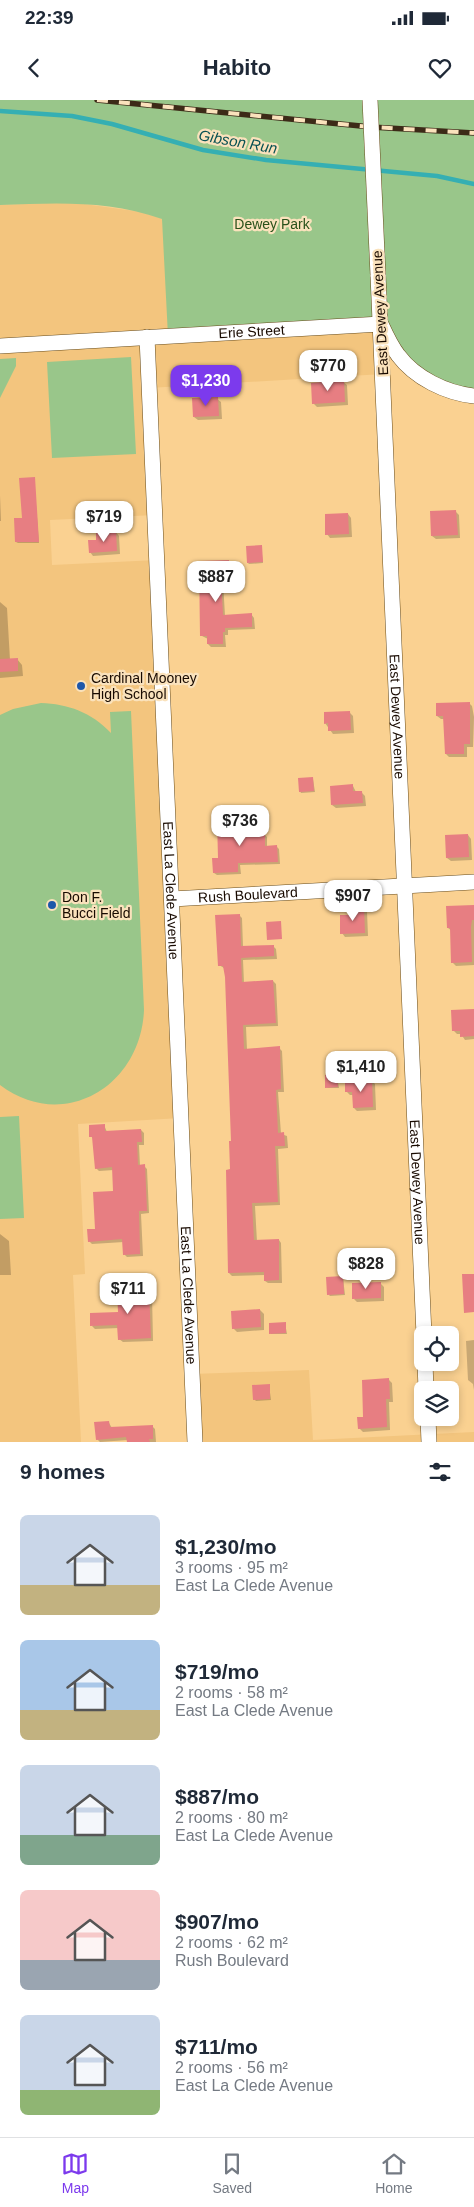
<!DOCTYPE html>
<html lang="en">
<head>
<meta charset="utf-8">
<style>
  body { margin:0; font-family:Helvetica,sans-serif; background:#f6f6f7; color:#1f2937; height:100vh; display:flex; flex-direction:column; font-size:19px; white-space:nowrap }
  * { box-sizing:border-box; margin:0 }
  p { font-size:16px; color:#747a83 }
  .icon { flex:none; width:28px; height:28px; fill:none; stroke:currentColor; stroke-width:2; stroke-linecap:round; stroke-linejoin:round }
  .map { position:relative; height:1342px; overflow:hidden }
  .panel { display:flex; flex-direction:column; background:#fff; flex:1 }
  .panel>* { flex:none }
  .controls { position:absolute; left:414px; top:1226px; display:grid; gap:10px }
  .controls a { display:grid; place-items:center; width:45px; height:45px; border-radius:8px; background:#fff; box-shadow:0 2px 8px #0003; font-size:25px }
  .price { position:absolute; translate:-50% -42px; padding:0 11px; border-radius:10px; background:#fff; color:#222; font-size:16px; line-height:32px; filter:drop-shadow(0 1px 2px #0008) }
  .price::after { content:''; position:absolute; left:50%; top:30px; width:15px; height:11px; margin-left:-8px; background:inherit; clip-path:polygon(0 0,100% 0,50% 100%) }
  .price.current { background:#7c3aed; color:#fff }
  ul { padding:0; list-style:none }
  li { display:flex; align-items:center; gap:15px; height:125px; padding:0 20px }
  li span { display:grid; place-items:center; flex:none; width:140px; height:100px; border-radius:8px; color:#555 }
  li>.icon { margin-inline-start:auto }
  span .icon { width:60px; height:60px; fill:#fffc; stroke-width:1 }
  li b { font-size:21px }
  h2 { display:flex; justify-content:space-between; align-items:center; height:60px; padding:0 20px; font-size:21px }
  .status { display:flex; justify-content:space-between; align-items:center; height:35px; padding:0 25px; background:#fff; direction:ltr }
  .status svg { height:14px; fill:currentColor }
  header { display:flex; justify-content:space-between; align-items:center; height:65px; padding:0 20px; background:#fff; font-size:22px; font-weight:700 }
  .tab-bar { display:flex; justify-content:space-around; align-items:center; height:70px; border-top:1px solid #e0e1e3; background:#fff; font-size:14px; color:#747a83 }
  .tab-bar a { display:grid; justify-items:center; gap:2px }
  .tab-bar .current { color:#7c3aed }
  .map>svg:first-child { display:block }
  .built { fill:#f3c57e }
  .green { fill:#99c68a }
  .shadow { fill:#0003 }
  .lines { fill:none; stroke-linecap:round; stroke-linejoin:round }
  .stream { stroke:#35afb3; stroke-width:4.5 }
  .building { fill:#e77e82 }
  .minor-casing { stroke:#684c1b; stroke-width:16 }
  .minor { stroke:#fff; stroke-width:15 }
  .rail-casing { stroke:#3c2a17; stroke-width:5.5 }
  .rail { stroke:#fae2bc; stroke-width:4; stroke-dasharray:11; stroke-linecap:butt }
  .minor-bridge-casing { stroke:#684c1b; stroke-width:16; stroke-linecap:butt }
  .minor-bridge { stroke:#fff; stroke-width:15 }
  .poi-dot { fill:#1e57a9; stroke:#fae2bc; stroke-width:2 }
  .labels { text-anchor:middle; stroke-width:4.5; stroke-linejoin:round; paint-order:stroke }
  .park-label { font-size:14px; fill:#29511a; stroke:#fae2bc }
  .street-label { font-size:14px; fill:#180a00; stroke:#fae2bc }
  .poi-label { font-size:14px; fill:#180a00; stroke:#fae2bc; text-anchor:start }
  .water-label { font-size:15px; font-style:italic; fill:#095153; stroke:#fae2bc }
</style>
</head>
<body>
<div class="status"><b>22:39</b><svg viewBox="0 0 49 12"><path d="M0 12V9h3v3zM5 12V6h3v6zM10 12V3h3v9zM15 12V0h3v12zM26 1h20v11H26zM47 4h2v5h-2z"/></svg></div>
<header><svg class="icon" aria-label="back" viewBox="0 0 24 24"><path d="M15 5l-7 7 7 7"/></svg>Habito<svg class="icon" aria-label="heart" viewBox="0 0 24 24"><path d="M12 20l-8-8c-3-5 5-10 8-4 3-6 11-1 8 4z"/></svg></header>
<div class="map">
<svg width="474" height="1342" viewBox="0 0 474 1342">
  <rect width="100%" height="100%" fill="#fad191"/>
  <path class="built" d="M 70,102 L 142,112 L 163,119 L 381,224 L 383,274 L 149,288 L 155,415 L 50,420 L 52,465 L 157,460 L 181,1018 L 78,1024 L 85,1174 L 73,1175 L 81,1342 L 0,1342 L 0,105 Z
    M 309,1270 L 313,1340 L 474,1332 L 474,1342 L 195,1342 L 192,1274 Z"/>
  <path class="green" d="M 0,0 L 474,0 L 474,296 L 417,274 L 381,224 L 168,236 L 162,119 C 107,100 58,103 0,105 Z
    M 131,257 L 136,354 L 52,358 L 47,262 Z
    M 16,258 L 16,266 L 0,298 L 0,259 Z
    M 41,603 C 68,604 91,612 111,633 L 110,612 L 131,611 L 144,910 C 141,986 64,1033 0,985 L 0,615 L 13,609 Z
    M 19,1016 L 24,1118 L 0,1119 L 0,1017 Z"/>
  <path class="shadow" d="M 343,282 L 347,285 L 348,305 L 317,307 L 313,303 Z
    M 217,299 L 221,302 L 222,319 L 198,320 L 194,317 Z
    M 34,378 L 39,443 L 18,443 L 16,442 Z
    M 0,395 L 1,421 L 0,421 Z
    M 455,411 L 459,415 L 460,438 L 436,439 L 432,436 Z
    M 348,414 L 351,418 L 352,437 L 330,438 L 327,434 Z
    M 116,432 L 119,436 L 120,454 L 93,456 L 90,452 Z
    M 261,447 L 263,463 L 249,464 L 248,463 Z
    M 229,461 L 232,464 L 233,481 L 223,481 L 225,516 L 251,514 L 254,518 L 255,529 L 228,530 L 228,535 L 225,535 L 226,547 L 211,547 L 208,544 L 208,539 L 202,536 L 200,462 Z
    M 0,502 L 7,508 L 10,560 L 17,559 L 22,565 L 23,576 L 0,578 Z
    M 469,603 L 472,606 L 474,617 L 473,647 L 467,647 L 467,657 L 449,657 L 446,654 L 444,619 L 441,619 L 437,616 Z
    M 349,612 L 353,616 L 354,633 L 333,634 L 325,623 Z
    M 313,679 L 315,692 L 301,693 L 300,691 Z
    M 353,686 L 356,692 L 361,692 L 365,696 L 366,706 L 336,708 L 332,705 Z
    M 240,719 L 242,722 L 243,735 L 264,734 L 267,737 L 267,747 L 276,746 L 279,749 L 280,764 L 240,765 L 241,774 L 217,775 L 214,773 Z
    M 468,735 L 471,739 L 472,760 L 451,761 L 447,758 Z
    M 474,806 L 474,865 L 456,866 L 452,862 L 452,831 L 448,828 Z
    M 363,808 L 367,811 L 368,836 L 345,837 L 342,833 L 351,816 Z
    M 239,815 L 242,818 L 243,847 L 273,846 L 276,849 L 277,859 L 243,860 L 244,883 L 273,881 L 276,884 L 278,926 L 246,927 L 247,950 L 279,948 L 282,951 L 284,992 L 278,992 L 281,1034 L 287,1036 L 288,1048 L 278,1049 L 280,1105 L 255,1106 L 257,1142 L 279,1140 L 281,1143 L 282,1183 L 268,1183 L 265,1181 L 265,1175 L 232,1176 L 229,1173 L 232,1042 L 226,877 L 224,868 L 219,865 Z
    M 474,911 L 474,939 L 465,940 L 461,934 L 457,934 L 453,930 Z
    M 337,976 L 339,988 L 328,988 L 326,987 Z
    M 371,980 L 375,984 L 376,1010 L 357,1011 L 354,1008 L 353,995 L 350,995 L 347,992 Z
    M 104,1025 L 107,1032 L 141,1030 L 144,1033 L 144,1045 L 139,1045 L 140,1066 L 144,1066 L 147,1069 L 149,1113 L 141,1114 L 143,1156 L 127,1157 L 124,1154 L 124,1142 L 92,1144 L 89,1141 L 97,1130 L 114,1092 L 114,1070 L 99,1071 L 96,1068 L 94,1040 L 91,1036 Z
    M 0,1134 L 9,1141 L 11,1175 L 0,1175 Z
    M 343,1178 L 345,1195 L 330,1196 L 329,1195 Z
    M 380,1183 L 384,1187 L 384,1201 L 357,1202 L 354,1199 Z
    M 149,1190 L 152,1194 L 153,1241 L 123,1242 L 119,1239 L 119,1228 L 95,1229 L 92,1226 L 119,1213 Z
    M 260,1210 L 264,1214 L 264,1230 L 237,1232 L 233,1228 Z
    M 285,1223 L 287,1234 L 271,1234 L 270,1224 Z
    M 474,1240 L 474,1290 L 473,1284 L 468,1280 L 466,1241 Z
    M 389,1280 L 392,1283 L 393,1302 L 389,1302 L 390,1330 L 363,1332 L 359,1328 Z
    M 269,1285 L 271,1300 L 256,1301 L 254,1299 Z
    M 109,1323 L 112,1328 L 152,1326 L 155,1329 L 156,1342 L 128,1342 L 128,1340 L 100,1342 L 97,1339 Z"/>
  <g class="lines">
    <path class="stream" d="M 0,11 L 72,16 L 112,24 L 203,50 L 266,60 L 437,76 L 474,84"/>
  </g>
  <path class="building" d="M 344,280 L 345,302 L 312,304 L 311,283 Z
    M 218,297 L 219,316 L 193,317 L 192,298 Z
    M 35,377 L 39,442 L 15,442 L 14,418 L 22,418 L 19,378 Z
    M 456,410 L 458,435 L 431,436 L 430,411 Z
    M 348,413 L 349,434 L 325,435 L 325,414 Z
    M 116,431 L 117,451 L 89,453 L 88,440 L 96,440 L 96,432 Z
    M 262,445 L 263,462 L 247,463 L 246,446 Z
    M 229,460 L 230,478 L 221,478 L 223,515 L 252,513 L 252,527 L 225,528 L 225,532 L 223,532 L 223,544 L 207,544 L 207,536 L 200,536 L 199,461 Z
    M 18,558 L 18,571 L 0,572 L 0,559 Z
    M 470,602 L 470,644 L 464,644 L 464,654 L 445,654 L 443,616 L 436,616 L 436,603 Z
    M 350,611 L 351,630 L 328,631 L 328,623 L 324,624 L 324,612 Z
    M 313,677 L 314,691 L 299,692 L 298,678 Z
    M 353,684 L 353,691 L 362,691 L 363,703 L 331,705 L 330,686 Z
    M 240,718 L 241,734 L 265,733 L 265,746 L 277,745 L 278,762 L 238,763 L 238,772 L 213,773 L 212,758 L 218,758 L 217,719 Z
    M 468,734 L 469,757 L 446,758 L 445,735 Z
    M 474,805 L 474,820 L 472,820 L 471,827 L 472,862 L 451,863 L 450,828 L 447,828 L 446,806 Z
    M 350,807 L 364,807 L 365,833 L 340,834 L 340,815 L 350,815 Z
    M 240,814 L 241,846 L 274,845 L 274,856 L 241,858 L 242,882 L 273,880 L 276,923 L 243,925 L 244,949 L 280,946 L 281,989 L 276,990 L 278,1033 L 284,1032 L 285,1046 L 275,1046 L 278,1102 L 252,1103 L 254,1140 L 279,1139 L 279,1180 L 264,1181 L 264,1172 L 228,1173 L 226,1070 L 230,1069 L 229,1041 L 231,1041 L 225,877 L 223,866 L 218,866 L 215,815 Z
    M 281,821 L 282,839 L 267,840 L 266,822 Z
    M 474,909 L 474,936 L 460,937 L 460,931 L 452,931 L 451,910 Z
    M 325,975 L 337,975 L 338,987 L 325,988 Z
    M 372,979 L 373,1007 L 353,1008 L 352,992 L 345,992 L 345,981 Z
    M 105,1024 L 105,1031 L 141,1029 L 142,1042 L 137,1042 L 138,1065 L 145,1064 L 147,1111 L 139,1111 L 140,1154 L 123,1155 L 122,1139 L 88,1142 L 87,1129 L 95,1129 L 93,1092 L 113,1091 L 112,1067 L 95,1069 L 92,1037 L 89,1037 L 89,1025 Z
    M 462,1174 L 474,1174 L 474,1212 L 464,1213 Z
    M 343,1176 L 344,1194 L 327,1195 L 326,1177 Z
    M 381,1182 L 381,1198 L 352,1199 L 352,1183 Z
    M 149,1189 L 151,1238 L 118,1240 L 117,1225 L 90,1226 L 90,1213 L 118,1212 L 117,1191 Z
    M 260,1209 L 261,1227 L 232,1229 L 231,1211 Z
    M 286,1222 L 286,1233 L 269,1234 L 269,1223 Z
    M 389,1278 L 390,1299 L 386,1299 L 387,1327 L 358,1329 L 357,1317 L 363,1317 L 362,1280 Z
    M 270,1284 L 270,1299 L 253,1300 L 252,1285 Z
    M 109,1321 L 110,1327 L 153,1325 L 153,1339 L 149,1339 L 150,1342 L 127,1342 L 126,1337 L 96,1340 L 94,1322 Z"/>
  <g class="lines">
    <g class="minor-casing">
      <g id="minor">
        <path id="s1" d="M 378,175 L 424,1235"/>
        <path id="s2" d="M 147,237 L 195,1342"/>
        <path id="s3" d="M 0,246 L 381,224 C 386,235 391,246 398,255 C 415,278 446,293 474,296"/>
        <path id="s4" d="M 172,799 L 474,782"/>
        <path d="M 425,1262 L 426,1290"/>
        <path d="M 428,1318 L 429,1342"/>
      </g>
    </g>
    <use href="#minor" class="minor"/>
    <g class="rail-casing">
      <path id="rail" d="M 97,0 L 371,27 L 474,33"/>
    </g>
    <use href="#rail" class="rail"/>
    <g class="minor-bridge-casing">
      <path id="minor-bridge" d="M 370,0 L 378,175"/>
    </g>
    <use href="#minor-bridge" class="minor-bridge"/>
  </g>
  <g class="poi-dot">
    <circle cx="81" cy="586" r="5"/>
    <circle cx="52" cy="805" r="5"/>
  </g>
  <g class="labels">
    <g class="park-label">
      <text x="272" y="129">Dewey Park</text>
    </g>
    <g class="street-label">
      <text transform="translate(380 213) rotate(-93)" y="5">East Dewey Avenue</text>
      <text dy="5" stroke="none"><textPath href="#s3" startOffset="252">Erie Street</textPath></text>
      <text dy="5" stroke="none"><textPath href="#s1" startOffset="442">East Dewey Avenue</textPath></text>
      <text dy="5" stroke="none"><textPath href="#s2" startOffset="554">East La Clede Avenue</textPath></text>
      <text dy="5" stroke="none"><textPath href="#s4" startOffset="76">Rush Boulevard</textPath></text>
      <text dy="5" stroke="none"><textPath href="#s1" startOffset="908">East Dewey Avenue</textPath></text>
      <text dy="5" stroke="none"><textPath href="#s2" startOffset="959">East La Clede Avenue</textPath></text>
    </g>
    <g class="poi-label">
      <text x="91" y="583">Cardinal Mooney<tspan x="91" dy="16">High School</tspan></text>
      <text x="62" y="802">Don F.<tspan x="62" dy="16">Bucci Field</tspan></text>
    </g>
    <g class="water-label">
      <text transform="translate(238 42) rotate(10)" y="5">Gibson Run</text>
    </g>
  </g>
</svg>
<div class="controls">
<a><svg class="icon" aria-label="locate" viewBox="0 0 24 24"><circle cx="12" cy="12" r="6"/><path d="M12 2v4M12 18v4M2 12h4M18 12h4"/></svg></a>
<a><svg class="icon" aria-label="layers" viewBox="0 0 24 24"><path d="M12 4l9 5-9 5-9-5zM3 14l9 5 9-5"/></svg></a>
</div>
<b class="price" style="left:328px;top:292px">$770</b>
<b class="price current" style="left:206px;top:307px">$1,230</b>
<b class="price" style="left:104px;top:443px">$719</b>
<b class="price" style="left:216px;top:503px">$887</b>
<b class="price" style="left:240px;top:747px">$736</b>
<b class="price" style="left:353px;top:822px">$907</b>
<b class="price" style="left:361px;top:993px">$1,410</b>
<b class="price" style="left:366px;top:1190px">$828</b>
<b class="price" style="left:128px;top:1215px">$711</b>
</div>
<section class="panel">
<h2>9 homes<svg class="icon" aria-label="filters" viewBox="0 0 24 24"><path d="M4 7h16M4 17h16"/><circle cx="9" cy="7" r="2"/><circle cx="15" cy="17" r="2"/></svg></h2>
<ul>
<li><span style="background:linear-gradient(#c9d6e8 70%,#c2b280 0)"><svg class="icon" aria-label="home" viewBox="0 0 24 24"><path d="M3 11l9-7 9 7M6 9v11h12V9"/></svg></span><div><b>$1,230/mo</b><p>3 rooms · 95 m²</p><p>East La Clede Avenue</p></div></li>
<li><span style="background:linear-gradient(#a9c7e8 70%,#c2b280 0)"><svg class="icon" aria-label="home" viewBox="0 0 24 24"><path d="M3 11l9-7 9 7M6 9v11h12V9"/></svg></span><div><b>$719/mo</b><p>2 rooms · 58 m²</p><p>East La Clede Avenue</p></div></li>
<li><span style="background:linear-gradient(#c9d6e8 70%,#7fa58c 0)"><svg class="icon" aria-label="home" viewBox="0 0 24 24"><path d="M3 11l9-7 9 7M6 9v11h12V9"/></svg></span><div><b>$887/mo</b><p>2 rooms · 80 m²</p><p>East La Clede Avenue</p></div></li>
<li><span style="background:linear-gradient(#f6c9c9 70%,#9aa5b1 0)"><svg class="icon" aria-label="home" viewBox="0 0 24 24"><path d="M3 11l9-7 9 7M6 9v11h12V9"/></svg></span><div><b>$907/mo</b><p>2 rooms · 62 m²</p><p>Rush Boulevard</p></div></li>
<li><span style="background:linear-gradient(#c9d6e8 75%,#8fb573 0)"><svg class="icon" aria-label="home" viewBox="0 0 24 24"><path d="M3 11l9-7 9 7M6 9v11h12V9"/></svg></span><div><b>$711/mo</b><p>2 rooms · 56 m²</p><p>East La Clede Avenue</p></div></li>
</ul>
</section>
<nav class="tab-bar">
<a class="current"><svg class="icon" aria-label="map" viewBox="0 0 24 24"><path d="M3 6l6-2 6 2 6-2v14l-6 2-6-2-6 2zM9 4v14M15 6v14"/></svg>Map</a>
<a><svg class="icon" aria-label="saved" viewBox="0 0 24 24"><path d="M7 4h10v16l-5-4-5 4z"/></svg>Saved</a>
<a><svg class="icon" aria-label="home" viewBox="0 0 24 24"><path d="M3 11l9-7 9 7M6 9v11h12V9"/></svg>Home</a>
</nav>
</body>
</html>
